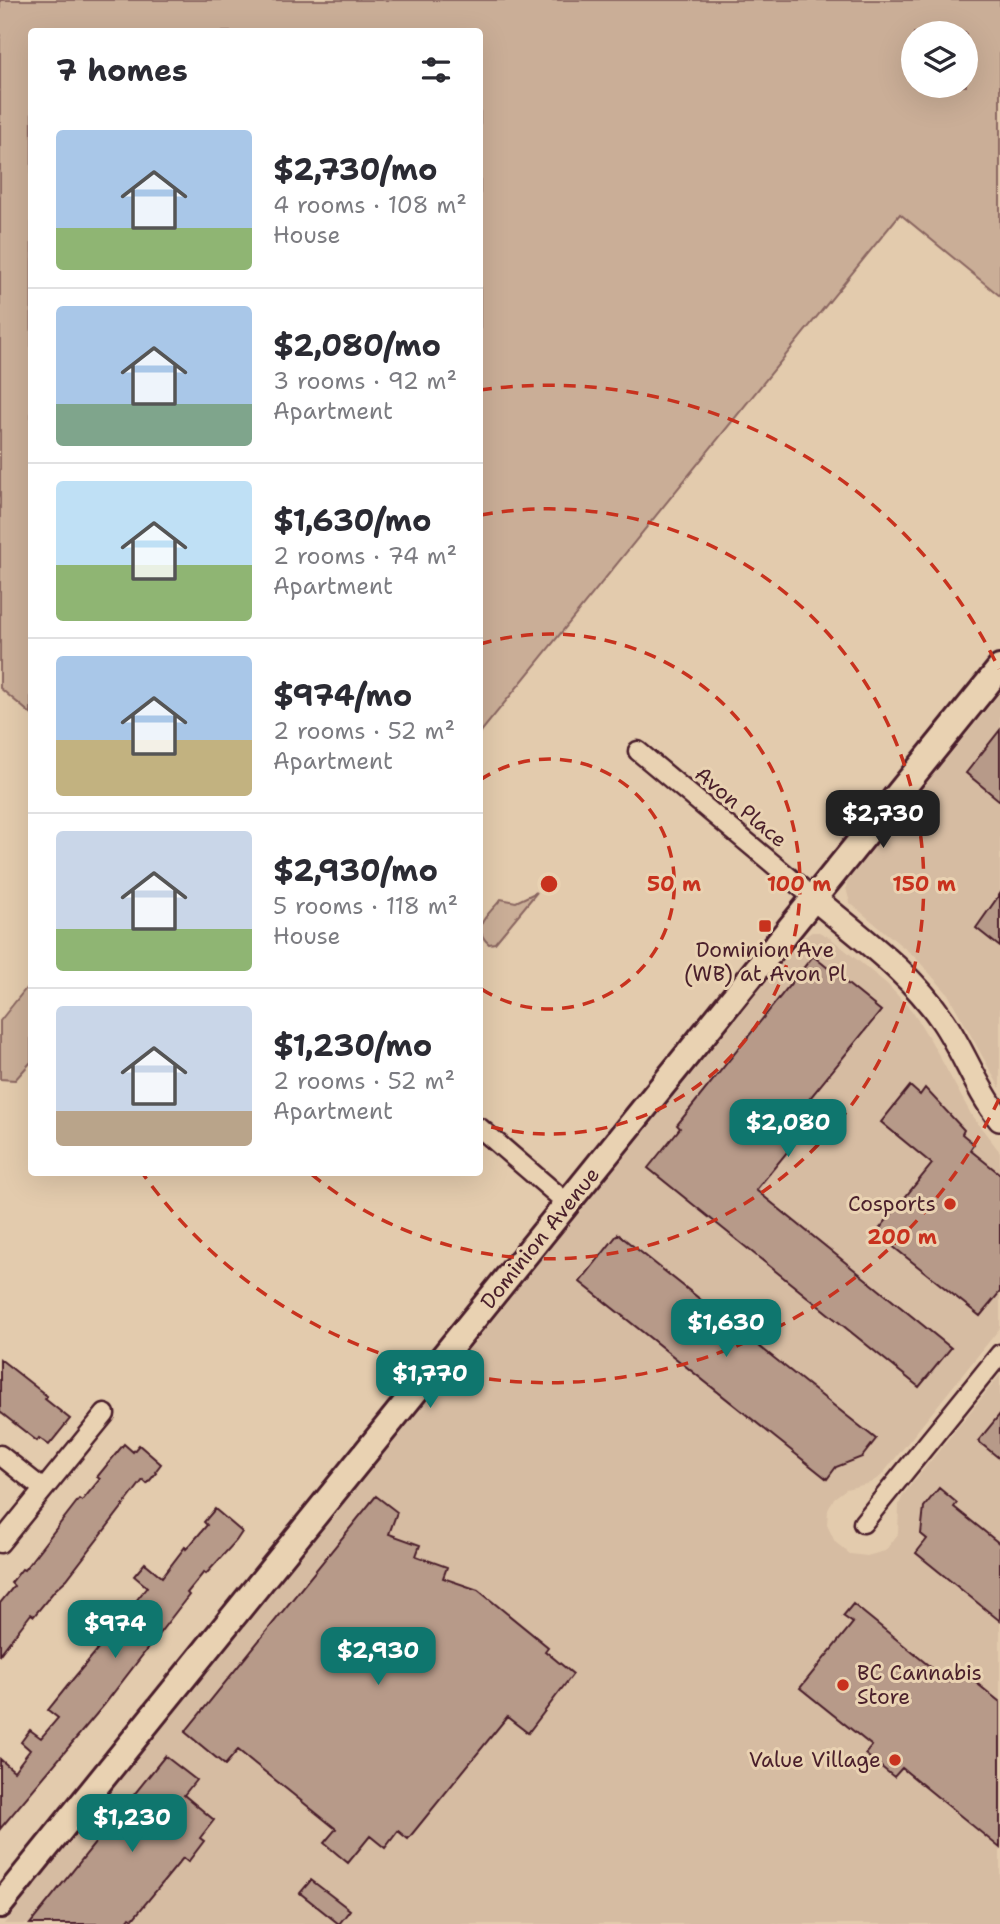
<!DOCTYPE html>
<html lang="en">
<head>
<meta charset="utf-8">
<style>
  body { margin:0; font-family:"Shantell Sans",sans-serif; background:#f2f2f3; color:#2b2b33; height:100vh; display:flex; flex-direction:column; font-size:26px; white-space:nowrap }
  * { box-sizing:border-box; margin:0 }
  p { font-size:23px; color:#7c7c81 }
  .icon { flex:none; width:38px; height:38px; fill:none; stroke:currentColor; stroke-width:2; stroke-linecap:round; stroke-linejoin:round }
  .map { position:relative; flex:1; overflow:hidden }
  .sheet { position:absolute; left:28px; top:28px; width:455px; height:1148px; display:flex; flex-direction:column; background:#fff; border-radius:7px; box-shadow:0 7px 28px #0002 }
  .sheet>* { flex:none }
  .tools { position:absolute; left:901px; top:21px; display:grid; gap:14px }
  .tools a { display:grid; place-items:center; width:77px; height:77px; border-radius:50%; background:#fff; box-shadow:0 7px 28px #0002; font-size:35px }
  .price { position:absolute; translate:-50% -60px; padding:0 16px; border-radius:14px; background:#0f766e; color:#fff; font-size:23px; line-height:46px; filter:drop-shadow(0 2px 4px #0008) }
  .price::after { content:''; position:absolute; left:50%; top:42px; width:21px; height:16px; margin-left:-10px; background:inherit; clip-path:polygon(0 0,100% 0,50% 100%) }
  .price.selected { background:#222; color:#fff }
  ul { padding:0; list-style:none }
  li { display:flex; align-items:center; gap:21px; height:175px; padding:0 28px }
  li+li { border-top:2px solid #e1e1e2 }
  li span { display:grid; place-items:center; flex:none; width:196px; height:140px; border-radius:7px; color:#555 }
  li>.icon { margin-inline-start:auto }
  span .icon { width:84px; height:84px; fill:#fffc; stroke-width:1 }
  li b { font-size:30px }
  h2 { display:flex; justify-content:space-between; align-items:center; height:84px; padding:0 28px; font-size:30px }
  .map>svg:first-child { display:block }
  .built { fill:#d6bca2 }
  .green { fill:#caae97; stroke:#8a6661; stroke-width:2; fill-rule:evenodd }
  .building { fill:#b79a89; stroke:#4a1f2b; stroke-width:2 }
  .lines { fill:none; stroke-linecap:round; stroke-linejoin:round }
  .minor-casing { stroke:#4a1f2b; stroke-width:23 }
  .tertiary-casing { stroke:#4a1f2b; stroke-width:28 }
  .secondary-casing { stroke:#4a1f2b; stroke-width:30 }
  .minor { stroke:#e9d2b2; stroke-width:18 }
  .tertiary { stroke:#e9d2b2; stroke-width:23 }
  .secondary { stroke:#e9d2b2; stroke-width:24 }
  .ring { fill:none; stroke:#c8321e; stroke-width:3.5; stroke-dasharray:12 9 }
  .poi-dot { fill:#c8321e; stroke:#e9d2b2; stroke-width:2.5 }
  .labels { text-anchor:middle; stroke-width:6; stroke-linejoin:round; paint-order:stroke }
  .street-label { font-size:21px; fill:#4a1f2b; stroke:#e9d2b2 }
  .poi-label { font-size:21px; fill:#4a1f2b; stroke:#e9d2b2; text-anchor:end }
  .centre { fill:#c8321e; stroke:#e9d2b2; stroke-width:3.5 }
  .ring-label { font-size:21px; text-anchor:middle; font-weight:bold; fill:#c8321e; stroke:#e9d2b2; stroke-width:6; stroke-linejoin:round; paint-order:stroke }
</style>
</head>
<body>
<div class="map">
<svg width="1000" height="1924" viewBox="0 0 1000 1924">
  <rect width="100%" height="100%" fill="#e3cbad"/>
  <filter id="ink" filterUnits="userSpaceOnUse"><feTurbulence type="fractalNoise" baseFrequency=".0143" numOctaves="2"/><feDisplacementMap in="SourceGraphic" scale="14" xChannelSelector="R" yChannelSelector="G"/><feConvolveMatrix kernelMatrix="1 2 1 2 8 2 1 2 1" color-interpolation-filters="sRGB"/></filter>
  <g filter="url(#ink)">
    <path class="built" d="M 1000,693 L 1000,1088 L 948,994 L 915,957 L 850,903 L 846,888 L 847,882 Z
      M 812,932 L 819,932 L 829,937 L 887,984 L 912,1011 L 931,1041 L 972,1116 L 1000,1152 L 1000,1328 L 881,1476 L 870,1483 L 846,1489 L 834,1498 L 828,1510 L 827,1525 L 835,1542 L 850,1554 L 867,1556 L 885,1551 L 898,1534 L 899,1505 L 903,1495 L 1000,1375 L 1000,1924 L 4,1924 L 801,939 Z"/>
    <path class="green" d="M 0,0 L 1000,0 L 1000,296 L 900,214 L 480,733 L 480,32 L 32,32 L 31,714 L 0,688 ZM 914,33 L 966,33 L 966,86 L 914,86 Z
      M 537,892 L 495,943 L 489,944 C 469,926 489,915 501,899 L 516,902 Z
      M 31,982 L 31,1062 L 15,1080 L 0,1079 L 0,1021 Z"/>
    <path class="building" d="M 1000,730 L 1000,801 L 966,773 Z
      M 1000,894 L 1000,947 L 976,928 Z
      M 813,956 L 881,1011 L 797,1114 L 810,1124 L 756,1190 L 951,1348 L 919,1387 L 648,1168 L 680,1128 L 677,1125 Z
      M 910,1086 L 920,1095 L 925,1088 L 964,1130 L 962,1134 L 974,1144 L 970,1150 L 1000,1174 L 1000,1292 L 980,1316 L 876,1233 L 932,1164 L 881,1122 Z
      M 618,1234 L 876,1439 L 862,1457 L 836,1467 L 827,1479 L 580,1282 Z
      M 0,1359 L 47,1396 L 45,1399 L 70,1419 L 49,1445 L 39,1438 L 37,1441 L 0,1412 Z
      M 1000,1414 L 1000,1459 L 978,1441 Z
      M 124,1444 L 133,1452 L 139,1445 L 161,1464 L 155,1472 L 156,1473 L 147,1484 L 143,1480 L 67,1579 L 55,1590 L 34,1616 L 31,1614 L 0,1654 L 0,1603 L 14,1586 L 11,1583 L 22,1569 L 24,1570 L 79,1499 L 82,1501 L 100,1479 L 97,1477 Z
      M 939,1488 L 957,1503 L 954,1507 L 1000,1544 L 1000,1621 L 916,1553 L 927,1539 L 921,1534 L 924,1507 Z
      M 376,1496 L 397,1512 L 389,1534 L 420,1545 L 416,1556 L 447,1567 L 443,1578 L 478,1590 L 548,1647 L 545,1651 L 573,1674 L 528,1733 L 507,1717 L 408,1839 L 398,1831 L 385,1848 L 370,1836 L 348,1863 L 324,1843 L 336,1829 L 238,1750 L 225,1765 L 185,1732 Z
      M 215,1509 L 242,1532 L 236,1541 L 206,1574 L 204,1572 L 187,1593 L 189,1595 L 182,1604 L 104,1705 L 0,1829 L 0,1759 L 14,1771 L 30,1750 L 21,1742 L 30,1730 L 41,1738 L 58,1718 L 48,1710 L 73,1679 L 109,1636 L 117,1642 L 133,1623 L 124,1616 L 147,1587 L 134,1576 L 145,1563 L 162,1577 L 185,1547 L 186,1549 L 191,1544 L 207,1525 L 204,1522 Z
      M 853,1604 L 949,1682 L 959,1669 L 1000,1702 L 1000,1848 L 902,1768 L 894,1777 L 865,1754 L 872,1746 L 800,1688 L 853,1623 L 843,1616 Z
      M 165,1756 L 196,1780 L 184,1795 L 214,1820 L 200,1838 L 204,1841 L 188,1862 L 183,1858 L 133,1919 L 130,1917 L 125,1924 L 30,1924 Z
      M 311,1880 L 350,1910 L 339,1924 L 300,1893 Z"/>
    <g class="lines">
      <g class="minor-casing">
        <path id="minor" d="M 638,751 L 815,899
          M 480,1128 L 568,1204
          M 0,1455 L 43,1489
          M 863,1523 L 1000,1354
          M 0,1543 L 105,1414"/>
      </g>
      <g class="tertiary-casing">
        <path id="tertiary" d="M 815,899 C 860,937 910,972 943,1021 C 964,1052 977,1090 1000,1119"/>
      </g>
      <g class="secondary-casing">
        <path id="secondary" d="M 0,1905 L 1000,668"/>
      </g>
      <use href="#minor" class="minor"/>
      <use href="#tertiary" class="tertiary"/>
      <use href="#secondary" class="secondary"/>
    </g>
  </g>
  <g class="ring">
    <path d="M480 780A125 125 0 1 1 480 988"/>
    <path d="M480 644A250 250 0 1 1 480 1124"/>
    <path d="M481 515A375 375 0 1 1 310 1173"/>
    <path d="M999 1099A499 499 0 0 1 143 1174M480 390A499 499 0 0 1 999 669"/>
  </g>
  <g class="poi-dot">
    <rect x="758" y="919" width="14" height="14" rx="3.5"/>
    <circle cx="950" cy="1204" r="7"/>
    <circle cx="843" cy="1685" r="7"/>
    <circle cx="895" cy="1760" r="7"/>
  </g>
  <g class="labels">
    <g class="street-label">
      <text transform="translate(741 807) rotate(40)" y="7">Avon Place</text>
      <text transform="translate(540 1238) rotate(-51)" y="7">Dominion Avenue</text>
    </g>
    <g class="poi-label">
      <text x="765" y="957" text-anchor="middle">Dominion Ave<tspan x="765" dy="24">(WB) at Avon Pl</tspan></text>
      <text x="936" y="1211">Cosports</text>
      <text x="857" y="1680" text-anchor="start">BC Cannabis<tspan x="857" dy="24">Store</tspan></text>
      <text x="881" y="1767">Value Village</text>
    </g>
  </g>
  <circle cx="549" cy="884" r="10" class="centre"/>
  <g class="ring-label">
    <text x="674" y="891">50 m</text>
    <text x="799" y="891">100 m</text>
    <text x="924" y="891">150 m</text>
    <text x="902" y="1244">200 m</text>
  </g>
</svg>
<div class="tools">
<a><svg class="icon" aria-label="layers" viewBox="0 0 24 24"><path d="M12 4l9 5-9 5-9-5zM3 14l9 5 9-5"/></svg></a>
</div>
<b class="price selected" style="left:883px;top:850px">$2,730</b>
<b class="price" style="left:788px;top:1159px">$2,080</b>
<b class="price" style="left:726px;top:1359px">$1,630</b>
<b class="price" style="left:430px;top:1410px">$1,770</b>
<b class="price" style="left:115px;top:1660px">$974</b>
<b class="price" style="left:378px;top:1687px">$2,930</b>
<b class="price" style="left:132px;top:1854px">$1,230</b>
<section class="sheet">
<h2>7 homes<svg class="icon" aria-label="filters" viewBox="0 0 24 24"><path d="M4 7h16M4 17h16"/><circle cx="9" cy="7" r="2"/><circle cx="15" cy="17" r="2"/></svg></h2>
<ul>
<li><span style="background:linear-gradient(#a9c7e8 70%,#8fb573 0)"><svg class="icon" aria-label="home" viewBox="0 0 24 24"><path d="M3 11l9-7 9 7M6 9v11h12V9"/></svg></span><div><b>$2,730/mo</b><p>4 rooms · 108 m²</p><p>House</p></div></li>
<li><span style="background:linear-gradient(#a9c7e8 70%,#7fa58c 0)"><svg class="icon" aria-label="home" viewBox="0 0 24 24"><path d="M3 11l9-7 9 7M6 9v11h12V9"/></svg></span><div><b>$2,080/mo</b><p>3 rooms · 92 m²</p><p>Apartment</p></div></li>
<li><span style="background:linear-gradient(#bfe0f5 60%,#8fb573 0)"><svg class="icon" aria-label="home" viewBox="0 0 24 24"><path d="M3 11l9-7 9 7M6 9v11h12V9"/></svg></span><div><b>$1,630/mo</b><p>2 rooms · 74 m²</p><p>Apartment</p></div></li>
<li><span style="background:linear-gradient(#a9c7e8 60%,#c2b280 0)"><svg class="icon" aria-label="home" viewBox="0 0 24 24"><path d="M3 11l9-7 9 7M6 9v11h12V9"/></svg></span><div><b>$974/mo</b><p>2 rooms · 52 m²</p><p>Apartment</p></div></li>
<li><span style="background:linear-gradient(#c9d6e8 70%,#8fb573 0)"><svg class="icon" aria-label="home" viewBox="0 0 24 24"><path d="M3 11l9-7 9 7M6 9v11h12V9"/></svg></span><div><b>$2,930/mo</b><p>5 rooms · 118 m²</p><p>House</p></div></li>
<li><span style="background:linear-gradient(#c9d6e8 75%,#b9a48a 0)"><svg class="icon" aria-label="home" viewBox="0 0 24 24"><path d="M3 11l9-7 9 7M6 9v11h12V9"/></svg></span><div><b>$1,230/mo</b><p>2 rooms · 52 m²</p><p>Apartment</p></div></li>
</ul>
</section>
</div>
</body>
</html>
